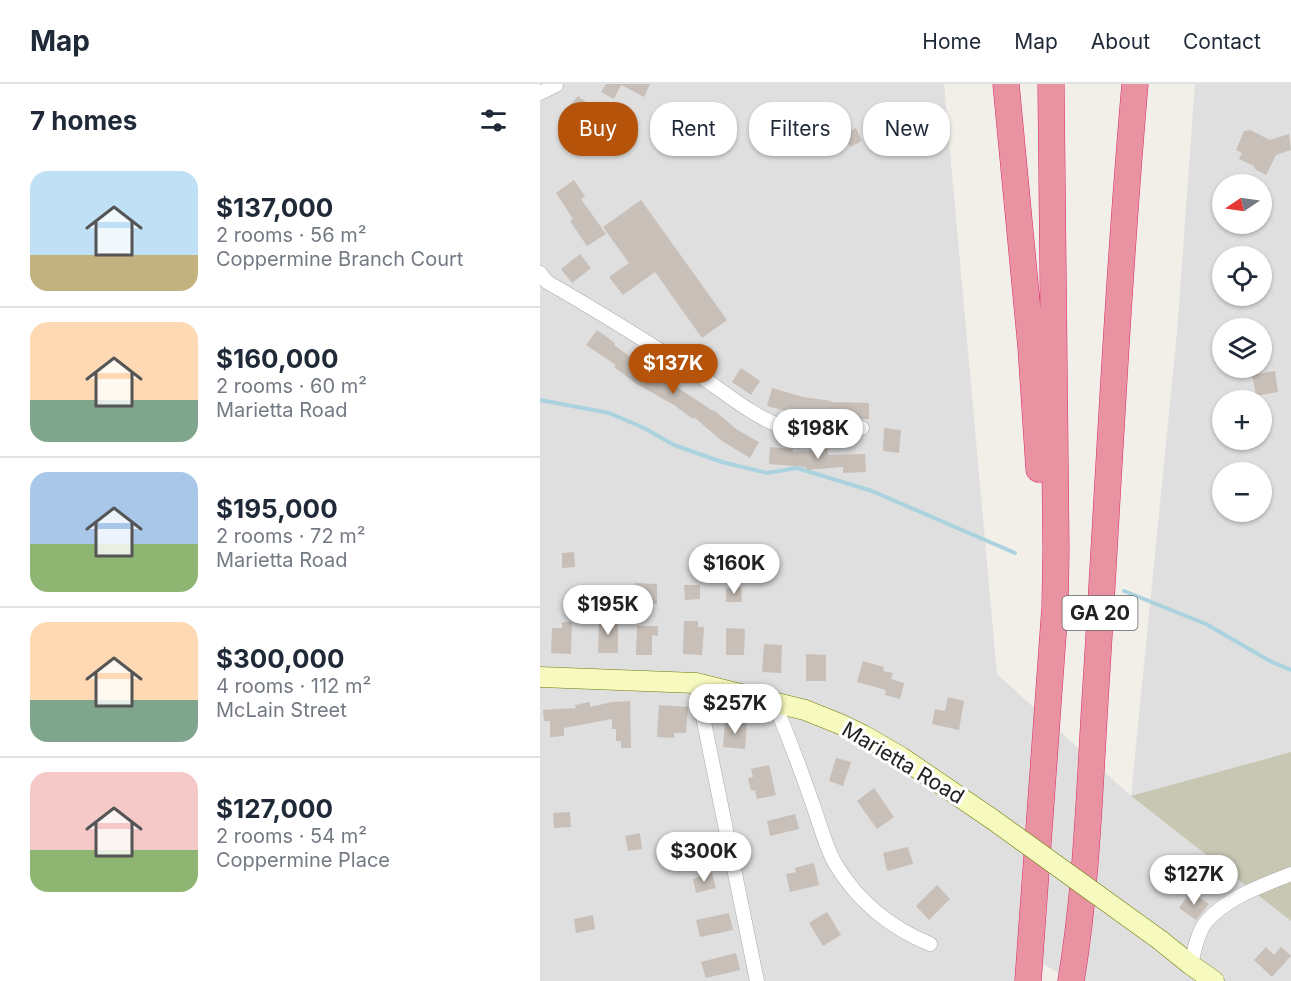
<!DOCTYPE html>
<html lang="en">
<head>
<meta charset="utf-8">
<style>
  body { margin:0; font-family:Inter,sans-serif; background:#f6f6f7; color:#1f2937; height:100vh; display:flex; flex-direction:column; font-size:22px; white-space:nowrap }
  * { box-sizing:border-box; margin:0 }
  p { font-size:20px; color:#747a83 }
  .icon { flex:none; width:33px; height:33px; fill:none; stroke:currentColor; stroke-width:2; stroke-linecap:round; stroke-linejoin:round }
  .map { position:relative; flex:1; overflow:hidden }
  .side { display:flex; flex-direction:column; background:#fff; width:540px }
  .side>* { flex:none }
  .banner { position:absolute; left:18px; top:18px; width:570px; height:54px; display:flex; gap:12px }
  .needle { width:39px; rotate:257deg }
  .controls { position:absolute; left:672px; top:90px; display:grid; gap:12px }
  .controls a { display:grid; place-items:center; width:60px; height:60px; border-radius:50%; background:#fff; box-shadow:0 2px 4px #0004; font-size:30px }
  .price { position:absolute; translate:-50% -51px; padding:0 14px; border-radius:21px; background:#fff; color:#222; font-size:20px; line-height:39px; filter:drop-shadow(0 2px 3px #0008) }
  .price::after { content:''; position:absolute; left:50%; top:36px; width:18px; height:14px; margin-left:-9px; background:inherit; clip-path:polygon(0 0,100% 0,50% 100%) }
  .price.on { background:#b45309; color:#fff }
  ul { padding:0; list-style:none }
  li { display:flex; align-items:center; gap:18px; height:150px; padding:0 30px }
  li+li { border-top:2px solid #e0e1e3 }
  li span { display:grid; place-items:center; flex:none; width:168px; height:120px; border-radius:18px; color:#555 }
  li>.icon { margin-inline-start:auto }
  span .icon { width:72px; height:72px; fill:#fffc; stroke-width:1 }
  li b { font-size:26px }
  h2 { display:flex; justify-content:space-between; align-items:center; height:72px; padding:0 30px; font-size:26px }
  .chip { padding:0 21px; border-radius:24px; background:#fff; box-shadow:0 2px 4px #0004; font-size:21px; line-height:54px }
  .chip.on { background:#b45309; color:#fff }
  header { display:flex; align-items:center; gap:36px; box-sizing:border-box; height:84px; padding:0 30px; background:#fff; border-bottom:2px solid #e0e1e3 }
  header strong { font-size:28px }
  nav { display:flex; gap:33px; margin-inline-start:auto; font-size:21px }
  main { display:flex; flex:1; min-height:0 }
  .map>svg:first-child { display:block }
  .residential { fill:#e0dfdf; fill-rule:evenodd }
  .construction { fill:#c7c7b4 }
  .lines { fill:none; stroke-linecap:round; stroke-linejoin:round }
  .stream { stroke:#aad3df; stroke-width:4 }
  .building { fill:#c7bfb8 }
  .street-casing { stroke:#a9a9a9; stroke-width:15 }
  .secondary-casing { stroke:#707d05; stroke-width:21 }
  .highway-casing { stroke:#dc2a67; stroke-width:27 }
  .street { stroke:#fff; stroke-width:14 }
  .secondary { stroke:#f7fabf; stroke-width:20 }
  .highway { stroke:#e892a2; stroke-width:26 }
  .secondary-bridge-casing { stroke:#707d05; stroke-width:21; stroke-linecap:butt }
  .secondary-bridge { stroke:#f7fabf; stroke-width:20 }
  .labels { text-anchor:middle; stroke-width:6; stroke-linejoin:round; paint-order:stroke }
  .shield { fill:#fff; stroke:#646464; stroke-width:1.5 }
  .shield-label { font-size:20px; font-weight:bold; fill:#222 }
  .street-label { font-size:21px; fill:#222; stroke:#fff }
</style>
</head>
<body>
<header>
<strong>Map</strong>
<nav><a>Home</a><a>Map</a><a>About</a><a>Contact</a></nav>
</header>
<main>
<section class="side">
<h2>7 homes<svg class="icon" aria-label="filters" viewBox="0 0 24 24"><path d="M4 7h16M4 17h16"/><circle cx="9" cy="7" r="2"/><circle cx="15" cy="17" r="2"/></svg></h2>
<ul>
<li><span style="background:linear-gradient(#bfe0f5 70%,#c2b280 0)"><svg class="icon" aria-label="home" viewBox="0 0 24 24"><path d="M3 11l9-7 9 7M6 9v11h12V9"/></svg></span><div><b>$137,000</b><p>2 rooms · 56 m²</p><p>Coppermine Branch Court</p></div></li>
<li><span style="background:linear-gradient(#ffd9b3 65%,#7fa58c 0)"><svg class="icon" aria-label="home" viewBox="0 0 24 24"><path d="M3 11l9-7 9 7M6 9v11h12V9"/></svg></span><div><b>$160,000</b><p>2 rooms · 60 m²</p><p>Marietta Road</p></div></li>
<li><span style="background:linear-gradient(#a9c7e8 60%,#8fb573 0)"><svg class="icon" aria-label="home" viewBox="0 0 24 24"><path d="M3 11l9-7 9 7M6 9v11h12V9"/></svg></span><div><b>$195,000</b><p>2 rooms · 72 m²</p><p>Marietta Road</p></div></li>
<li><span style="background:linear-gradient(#ffd9b3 65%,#7fa58c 0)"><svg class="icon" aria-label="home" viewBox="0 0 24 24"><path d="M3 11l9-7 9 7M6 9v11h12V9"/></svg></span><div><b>$300,000</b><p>4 rooms · 112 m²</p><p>McLain Street</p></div></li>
<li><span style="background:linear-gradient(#f6c9c9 65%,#8fb573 0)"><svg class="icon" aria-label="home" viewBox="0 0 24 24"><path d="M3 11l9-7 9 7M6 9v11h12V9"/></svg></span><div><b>$127,000</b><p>2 rooms · 54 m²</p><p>Coppermine Place</p></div></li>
</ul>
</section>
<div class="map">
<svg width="751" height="897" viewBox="0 0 751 897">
  <rect width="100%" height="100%" fill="#f2efe9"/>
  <path class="residential" d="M 0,0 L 404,0 L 457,590 L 591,712 L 637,248 L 655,0 L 751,0 L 751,668 L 592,713 L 751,837 L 751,897 L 530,897 L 504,880 L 501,897 L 0,897 ZM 682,100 L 722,100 L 722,140 L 682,140 ZM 682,172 L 722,172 L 722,212 L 682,212 ZM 682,244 L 722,244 L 722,284 L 682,284 ZM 682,316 L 722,316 L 722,356 L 682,356 ZM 682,388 L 722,388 L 722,428 L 682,428 Z"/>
  <path class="construction" d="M 751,668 L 751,837 L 591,712 Z"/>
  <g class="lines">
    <path class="stream" d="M 0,316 L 69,329 L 104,344 L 134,361 L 182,378 L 227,389 L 257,384 L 332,407 L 475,469
      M 584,507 L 666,540 L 730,577 L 751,586"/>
  </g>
  <path class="building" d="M 66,0 L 110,0 L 104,13 L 81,1 L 74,15 L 61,8 Z
    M 38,12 L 51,22 L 36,41 L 22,30 Z
    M 266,36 L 267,40 L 275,37 L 280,54 L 276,55 L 278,61 L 258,66 L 257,62 L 248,64 L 243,47 L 255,43 L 254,40 Z
    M 316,44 L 322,57 L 310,63 L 304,50 Z
    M 710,46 L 730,56 L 749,50 L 751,66 L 736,71 L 726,91 L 715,85 L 714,82 L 699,75 L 702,69 L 696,66 L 704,47 Z
    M 34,96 L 45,112 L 41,115 L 66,150 L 47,162 L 30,137 L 33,135 L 16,109 Z
    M 101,116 L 187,236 L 162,254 L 115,188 L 83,211 L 69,193 L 89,179 L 63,143 Z
    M 40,170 L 51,184 L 32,199 L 21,185 Z
    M 57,246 L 75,259 L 74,261 L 114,290 L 134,301 L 173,327 L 174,326 L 196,345 L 219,358 L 210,374 L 182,357 L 154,333 L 153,335 L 134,321 L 97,300 L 74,283 L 76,281 L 46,261 Z
    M 201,284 L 220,297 L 211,311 L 192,298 Z
    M 735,287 L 738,308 L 716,312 L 712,291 Z
    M 232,304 L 263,313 L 291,317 L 291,318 L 329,319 L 329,335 L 307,335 L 250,328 L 227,322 Z
    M 344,344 L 361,346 L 359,369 L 343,367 Z
    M 230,363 L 253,365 L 253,368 L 288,365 L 288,371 L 325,370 L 326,388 L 303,389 L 303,383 L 266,386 L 266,383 L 229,380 Z
    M 34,468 L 35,483 L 22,484 L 22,469 Z
    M 95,499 L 117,500 L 117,520 L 94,519 Z
    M 144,501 L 160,501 L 160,515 L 145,516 Z
    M 201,503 L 202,518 L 186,518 L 186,504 Z
    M 59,534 L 78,534 L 78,569 L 58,569 Z
    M 144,537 L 158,537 L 158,543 L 164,543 L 162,571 L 143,570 Z
    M 22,538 L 32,538 L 31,570 L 11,569 L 12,544 L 22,544 Z
    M 97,542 L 118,542 L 118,552 L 112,551 L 112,571 L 96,571 Z
    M 186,544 L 205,545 L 204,571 L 186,571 Z
    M 224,560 L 242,561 L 241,589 L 222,588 Z
    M 266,570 L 286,571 L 286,597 L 266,597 Z
    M 323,577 L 344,583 L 343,587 L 353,589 L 351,595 L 364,599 L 360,615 L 345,611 L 346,606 L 317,598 Z
    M 408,613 L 424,617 L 419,646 L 392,640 L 395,625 L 405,627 Z
    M 90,617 L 91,664 L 81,664 L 81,657 L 76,657 L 76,645 L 72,645 L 72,635 L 24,644 L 24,652 L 10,653 L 10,637 L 4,637 L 3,626 L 36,624 L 35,621 L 50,618 L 50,623 L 72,618 Z
    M 119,621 L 148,623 L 146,649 L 134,649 L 134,654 L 117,653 Z
    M 185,637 L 207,638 L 205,665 L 183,663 Z
    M 296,674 L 311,678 L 303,702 L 289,697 Z
    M 229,681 L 236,711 L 217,715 L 215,706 L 211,707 L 208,694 L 213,693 L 211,685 Z
    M 334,704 L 354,733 L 337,745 L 317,717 Z
    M 30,728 L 31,743 L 14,744 L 13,729 Z
    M 255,730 L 259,745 L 230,752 L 227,737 Z
    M 100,749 L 102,765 L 88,767 L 85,752 Z
    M 163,757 L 166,774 L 141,779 L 138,762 Z
    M 368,763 L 373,780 L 347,787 L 343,769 Z
    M 274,779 L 279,801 L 250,808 L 246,790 L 256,788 L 255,784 Z
    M 172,789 L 176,804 L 156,809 L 153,795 Z
    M 397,801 L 410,815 L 389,836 L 376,822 Z
    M 651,807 L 669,820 L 656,836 L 639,824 Z
    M 287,828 L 301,851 L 283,862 L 269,839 Z
    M 189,829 L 193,846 L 160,853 L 156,836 Z
    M 53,831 L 55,845 L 36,849 L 34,835 Z
    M 726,863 L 734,871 L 741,863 L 751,872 L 732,893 L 714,876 Z
    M 196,869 L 200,886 L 166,894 L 161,878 Z"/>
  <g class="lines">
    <g class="street-casing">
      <path id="street" d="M 0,9 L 16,1
        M 0,189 L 7,198 C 58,227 109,259 159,291 C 183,307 217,336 245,343 C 269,350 297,346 322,344
        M 156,599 L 217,897
        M 234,618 C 248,652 261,686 273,721 C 280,740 286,765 296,781 C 318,817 351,844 390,860
        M 651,881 C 654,868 657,849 666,838 C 687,813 722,802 751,790"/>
    </g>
    <g class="secondary-casing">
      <path id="secondary" d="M 0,593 L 156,599 L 265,626 L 300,640 L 323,651 L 361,673 L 452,735
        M 620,856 L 651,881 L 674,897"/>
    </g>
    <g class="highway-casing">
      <path id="highway" d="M 466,0 L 491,263 L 499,385
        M 488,897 L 515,523 L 516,466 L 511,0
        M 531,897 C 548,795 550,688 557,585 C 569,390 578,195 595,0"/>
    </g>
    <use href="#street" class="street"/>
    <use href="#secondary" class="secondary"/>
    <use href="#highway" class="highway"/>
    <g class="secondary-bridge-casing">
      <path id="secondary-bridge" d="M 452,735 L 620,856"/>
    </g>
    <use href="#secondary-bridge" class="secondary-bridge"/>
  </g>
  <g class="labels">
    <rect class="shield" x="522.5" y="512" width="75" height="34" rx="4.5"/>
    <g class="shield-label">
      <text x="560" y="536">GA 20</text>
    </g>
    <g class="street-label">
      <text transform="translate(363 679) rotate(31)" y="7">Marietta Road</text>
    </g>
  </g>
</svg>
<div class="controls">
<a><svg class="needle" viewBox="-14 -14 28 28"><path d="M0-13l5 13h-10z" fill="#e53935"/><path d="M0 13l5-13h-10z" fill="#747a83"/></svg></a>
<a><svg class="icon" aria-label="locate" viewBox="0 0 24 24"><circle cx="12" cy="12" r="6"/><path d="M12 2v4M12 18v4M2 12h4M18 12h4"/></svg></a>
<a><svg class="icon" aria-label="layers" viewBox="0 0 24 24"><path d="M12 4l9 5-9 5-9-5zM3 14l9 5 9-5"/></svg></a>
<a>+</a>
<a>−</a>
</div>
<b class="price on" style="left:133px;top:311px">$137K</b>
<b class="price" style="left:278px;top:376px">$198K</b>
<b class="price" style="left:194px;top:511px">$160K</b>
<b class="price" style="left:68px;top:552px">$195K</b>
<b class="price" style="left:195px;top:651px">$257K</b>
<b class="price" style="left:164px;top:799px">$300K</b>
<b class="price" style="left:654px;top:822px">$127K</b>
<div class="banner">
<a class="chip on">Buy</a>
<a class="chip">Rent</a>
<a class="chip">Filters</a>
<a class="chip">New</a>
</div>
</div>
</main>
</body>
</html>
